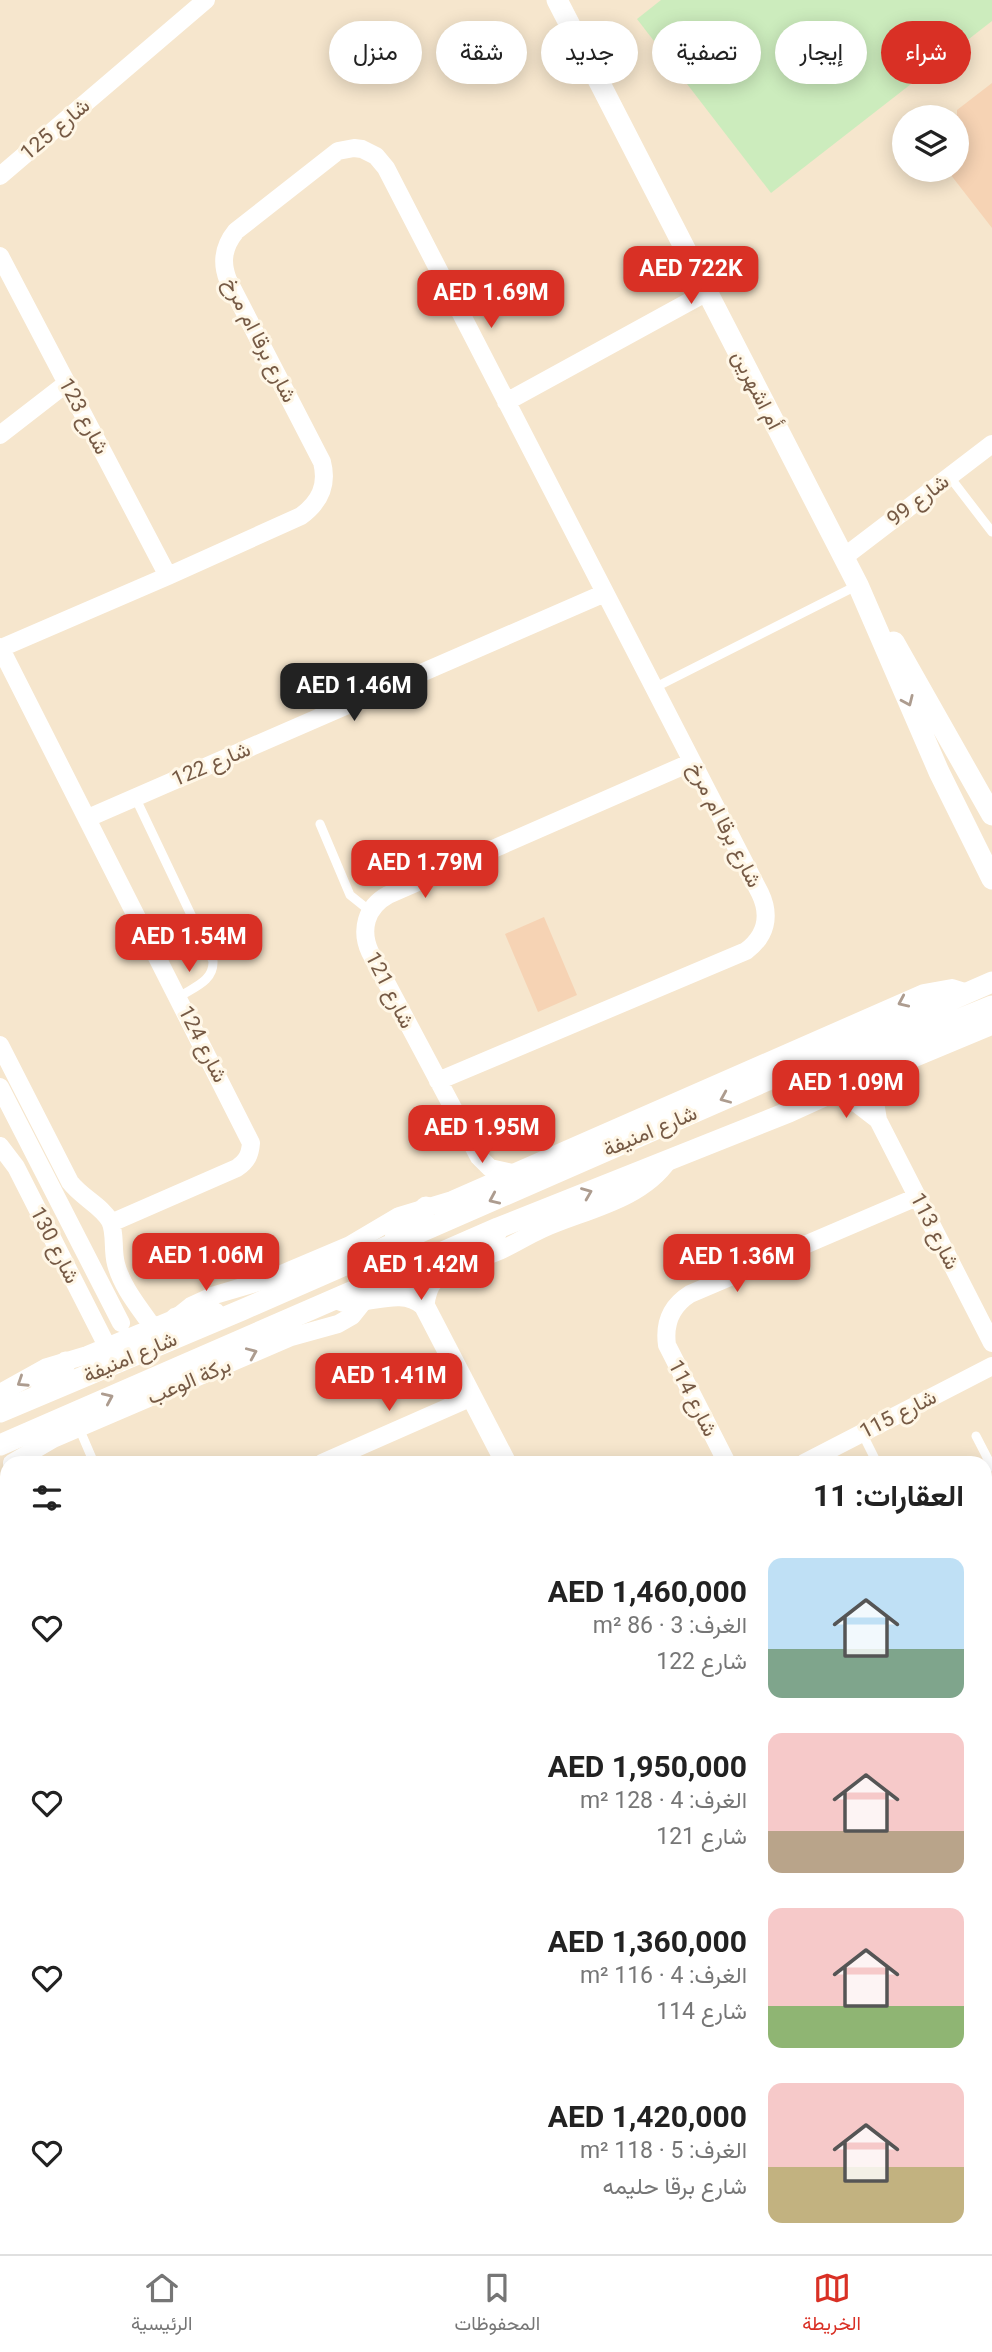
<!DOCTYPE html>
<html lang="ar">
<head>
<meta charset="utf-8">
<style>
  body { margin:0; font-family:Roboto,Vazirmatn,sans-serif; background:#f2f2f2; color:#222; direction:rtl; height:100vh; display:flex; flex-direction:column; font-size:26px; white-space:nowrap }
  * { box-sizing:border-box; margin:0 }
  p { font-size:23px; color:#767676 }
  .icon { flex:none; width:38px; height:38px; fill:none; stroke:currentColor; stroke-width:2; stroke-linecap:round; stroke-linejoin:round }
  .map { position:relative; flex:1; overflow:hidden; direction:ltr }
  .side { position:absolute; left:0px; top:1456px; width:992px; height:798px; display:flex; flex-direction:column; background:#fff; border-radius:21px 21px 0 0; box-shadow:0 4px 18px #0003; direction:rtl }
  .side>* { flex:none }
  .banner { position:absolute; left:21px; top:21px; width:950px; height:63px; direction:rtl; display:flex; gap:14px }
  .buttons { position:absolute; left:892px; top:105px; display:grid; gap:14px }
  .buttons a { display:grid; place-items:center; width:77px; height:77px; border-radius:50%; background:#fff; box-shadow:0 4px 18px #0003; font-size:35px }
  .price { position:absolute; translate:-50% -60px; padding:0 16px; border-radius:14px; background:#d93025; color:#fff; font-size:23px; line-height:46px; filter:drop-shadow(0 2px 4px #0008) }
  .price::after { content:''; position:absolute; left:50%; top:42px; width:21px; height:16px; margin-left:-10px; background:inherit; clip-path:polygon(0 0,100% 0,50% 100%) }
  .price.active { background:#222; color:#fff }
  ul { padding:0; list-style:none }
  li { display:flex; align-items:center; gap:21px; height:175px; padding:0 28px }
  li span { display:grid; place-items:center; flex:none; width:196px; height:140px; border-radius:14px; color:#555 }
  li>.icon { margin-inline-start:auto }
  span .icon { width:84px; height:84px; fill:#fffc; stroke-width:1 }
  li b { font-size:30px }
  h2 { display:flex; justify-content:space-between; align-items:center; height:84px; padding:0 28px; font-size:30px }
  .pill { padding:0 24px; border-radius:32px; background:#fff; box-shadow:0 4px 18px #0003; font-size:24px; line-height:63px }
  .pill.active { background:#d93025; color:#fff }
  .tabs { display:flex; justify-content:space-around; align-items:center; height:98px; border-top:2px solid #e0e0e0; background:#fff; font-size:19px; color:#767676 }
  .tabs a { display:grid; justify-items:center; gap:4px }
  .tabs .active { color:#d93025 }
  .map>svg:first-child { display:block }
  .residential { fill:#f6e6cd; fill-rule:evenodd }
  .garden { fill:#ccecbd }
  .building { fill:#f6d3b4 }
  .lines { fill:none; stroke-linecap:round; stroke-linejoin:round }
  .service { stroke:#fff; stroke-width:9 }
  .minor { stroke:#fff; stroke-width:18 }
  .tertiary { stroke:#fff; stroke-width:21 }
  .oneway { stroke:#ad9c8f }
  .labels { text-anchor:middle; stroke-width:6; stroke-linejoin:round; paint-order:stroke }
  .street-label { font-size:21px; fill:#765a45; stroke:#fff7e7 }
</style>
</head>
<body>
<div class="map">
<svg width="992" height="2254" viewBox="0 0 992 2254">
  <rect width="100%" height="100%" fill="#fef4df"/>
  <path class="residential" d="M 0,0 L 992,0 L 992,2254 L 0,2254 ZM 905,117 L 957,117 L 957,170 L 905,170 ZM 7,1463 L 985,1463 L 985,2247 L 7,2247 Z"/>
  <path class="garden" d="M 661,0 L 992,0 L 992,21 L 771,193 L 637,19 Z"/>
  <path class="building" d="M 992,83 L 992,228 L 947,170 L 957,170 L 957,110 Z
    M 544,917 L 577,995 L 538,1012 L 505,934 Z"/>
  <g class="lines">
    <path class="service" d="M 949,476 L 992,532
      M 654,688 L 858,585
      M 135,797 L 213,961 C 214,981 194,987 179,997
      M 320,824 L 350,895 L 370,911
      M 79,1428 L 94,1463
      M 862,1433 L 877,1463
      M 976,1436 L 992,1467
      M 985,1971 L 992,1984
      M 540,2247 L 544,2254
      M 556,2247 L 560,2254
      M 619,2247 L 622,2254"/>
    <path class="minor" d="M 0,176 L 206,0
      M 0,256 L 168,576
      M 506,402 L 707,292
      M 0,435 L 67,383
      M 844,557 L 992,444
      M 0,647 L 251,1143 C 250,1155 247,1161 237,1168 L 111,1223
      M 1,648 L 168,576 L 301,516 C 320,502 328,485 322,462 L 228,280 C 221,262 223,247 236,231 L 338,151 L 354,148 L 362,149 L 376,156 L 386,168 L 760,893 C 771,916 766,936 746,951 L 438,1081
      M 88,818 L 605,593
      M 0,1045 L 70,1182 C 81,1197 102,1206 110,1221 C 116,1233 112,1250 116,1264 C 122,1287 139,1307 152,1326
      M 877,1072 L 874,1096 L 878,1120 L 992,1343
      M 0,1087 L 121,1323
      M 832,1092 L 856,1103 L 878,1120
      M 0,1146 L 16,1167 L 107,1346
      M 512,1173 L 490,1168 L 479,1157 L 370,952 C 360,930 366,907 388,895 L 692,762
      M 479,1258 C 503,1252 520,1239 542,1229 C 584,1210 640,1201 668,1161
      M 0,1393 L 47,1367 L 87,1355 L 176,1318 L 191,1306 L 215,1295 L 272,1278 L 350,1245 L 399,1216 L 452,1200 L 924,993 L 952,988 L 968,993
      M 12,1463 L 53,1439 L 291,1337 L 338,1324 L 352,1316 L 364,1301
      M 322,1463 L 472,1397
      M 727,1463 L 667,1345 C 664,1323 671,1306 690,1294 L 917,1197
      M 804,1463 L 992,1366
      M 985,1586 L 992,1583
      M 0,1602 L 7,1599
      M 0,1763 L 7,1773
      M 985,1806 L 992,1802
      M 985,2026 L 992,2023
      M 0,2038 L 7,2034
      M 0,2087 L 7,2098
      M 0,2161 L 7,2172
      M 55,2247 L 60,2254
      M 105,2247 L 109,2254
      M 683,2247 L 686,2254
      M 16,2254 L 27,2247"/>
    <path class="tertiary" d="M 557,0 L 858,585 L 939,772 L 992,879
      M 894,642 L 992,815
      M 797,1102 L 818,1082 L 841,1067 L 992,1006
      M 395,1238 L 426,1207
      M 342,1301 C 370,1304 401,1285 424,1305 L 506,1463
      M 424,1305 C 429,1262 455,1278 480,1257 C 490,1249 494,1239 498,1228
      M 176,1318 L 215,1313
      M 40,1392 L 66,1362
      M 0,1412 L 242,1310 L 992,982
      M 0,1445 L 498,1228 L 789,1112 L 877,1072 L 992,1024
      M 908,2247 L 912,2254"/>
  </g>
  <defs><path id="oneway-chevron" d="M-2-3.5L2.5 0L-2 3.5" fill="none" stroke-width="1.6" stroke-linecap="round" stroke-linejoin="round" transform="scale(1.75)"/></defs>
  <g class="oneway">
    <use href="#oneway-chevron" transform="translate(908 701) rotate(66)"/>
    <use href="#oneway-chevron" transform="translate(903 1002) rotate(156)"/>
    <use href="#oneway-chevron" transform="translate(725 1098) rotate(157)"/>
    <use href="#oneway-chevron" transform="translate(587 1193) rotate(-22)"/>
    <use href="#oneway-chevron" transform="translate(494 1199) rotate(156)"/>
    <use href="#oneway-chevron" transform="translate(252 1353) rotate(-23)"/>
    <use href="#oneway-chevron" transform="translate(22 1382) rotate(147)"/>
    <use href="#oneway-chevron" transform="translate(108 1398) rotate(-24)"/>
  </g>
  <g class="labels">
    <g class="street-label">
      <text transform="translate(55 129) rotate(-40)" y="7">شارع 125</text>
      <text transform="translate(260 340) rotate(63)" y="7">شارع برقا ام مرخ</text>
      <text transform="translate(757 390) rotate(63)" y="7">أم اشهرين</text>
      <text transform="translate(84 416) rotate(62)" y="7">شارع 123</text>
      <text transform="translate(918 500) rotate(-37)" y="7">شارع 99</text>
      <text transform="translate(211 764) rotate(-23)" y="7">شارع 122</text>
      <text transform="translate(725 825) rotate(63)" y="7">شارع برقا ام مرخ</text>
      <text transform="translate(390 990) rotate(63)" y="7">شارع 121</text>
      <text transform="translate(203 1044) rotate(63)" y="7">شارع 124</text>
      <text transform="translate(650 1131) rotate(-23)" y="7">شارع امنيفة</text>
      <text transform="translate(935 1231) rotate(63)" y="7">شارع 113</text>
      <text transform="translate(55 1245) rotate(63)" y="7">شارع 130</text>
      <text transform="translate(130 1357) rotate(-23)" y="7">شارع امنيفة</text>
      <text transform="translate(189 1381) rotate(-23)" y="7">بركة الوعب</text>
      <text transform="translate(693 1398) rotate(63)" y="7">شارع 114</text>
      <text transform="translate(898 1414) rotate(-27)" y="7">شارع 115</text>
    </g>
  </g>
</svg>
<div class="buttons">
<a><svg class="icon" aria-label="layers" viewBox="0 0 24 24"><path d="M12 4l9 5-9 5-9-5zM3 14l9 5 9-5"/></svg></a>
</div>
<b class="price" style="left:691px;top:306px">AED 722K</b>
<b class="price" style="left:491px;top:330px">AED 1.69M</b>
<b class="price active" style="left:354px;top:723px">AED 1.46M</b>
<b class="price" style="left:425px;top:900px">AED 1.79M</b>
<b class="price" style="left:189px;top:974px">AED 1.54M</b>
<b class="price" style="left:846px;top:1120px">AED 1.09M</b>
<b class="price" style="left:482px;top:1165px">AED 1.95M</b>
<b class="price" style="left:206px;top:1293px">AED 1.06M</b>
<b class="price" style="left:737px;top:1294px">AED 1.36M</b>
<b class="price" style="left:421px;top:1302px">AED 1.42M</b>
<b class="price" style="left:389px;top:1413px">AED 1.41M</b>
<div class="banner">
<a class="pill active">شراء</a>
<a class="pill">إيجار</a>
<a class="pill">تصفية</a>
<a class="pill">جديد</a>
<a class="pill">شقة</a>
<a class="pill">منزل</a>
</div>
<section class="side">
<h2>العقارات: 11<svg class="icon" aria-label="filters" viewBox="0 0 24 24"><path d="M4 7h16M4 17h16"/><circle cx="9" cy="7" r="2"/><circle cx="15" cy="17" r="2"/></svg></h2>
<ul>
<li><span style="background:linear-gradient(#bfe0f5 65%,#7fa58c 0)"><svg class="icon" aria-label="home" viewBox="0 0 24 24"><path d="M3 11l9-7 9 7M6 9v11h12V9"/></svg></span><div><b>AED 1,460,000</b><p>الغرف: 3 · 86 m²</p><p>شارع 122</p></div><svg class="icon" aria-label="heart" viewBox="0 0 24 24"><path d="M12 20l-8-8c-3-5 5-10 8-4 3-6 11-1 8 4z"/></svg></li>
<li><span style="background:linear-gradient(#f6c9c9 70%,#b9a48a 0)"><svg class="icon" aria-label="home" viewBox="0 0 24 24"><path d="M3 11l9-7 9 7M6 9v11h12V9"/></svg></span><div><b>AED 1,950,000</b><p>الغرف: 4 · 128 m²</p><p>شارع 121</p></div><svg class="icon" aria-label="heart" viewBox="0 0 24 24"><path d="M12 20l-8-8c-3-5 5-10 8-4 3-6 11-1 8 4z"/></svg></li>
<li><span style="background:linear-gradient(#f6c9c9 70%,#8fb573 0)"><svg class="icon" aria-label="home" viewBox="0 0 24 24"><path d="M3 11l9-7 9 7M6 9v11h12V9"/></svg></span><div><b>AED 1,360,000</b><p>الغرف: 4 · 116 m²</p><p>شارع 114</p></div><svg class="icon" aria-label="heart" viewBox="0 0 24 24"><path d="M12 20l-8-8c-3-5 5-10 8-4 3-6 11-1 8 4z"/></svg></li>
<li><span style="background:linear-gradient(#f6c9c9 60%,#c2b280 0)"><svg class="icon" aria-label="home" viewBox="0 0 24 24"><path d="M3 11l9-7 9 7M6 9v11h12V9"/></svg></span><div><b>AED 1,420,000</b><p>الغرف: 5 · 118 m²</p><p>شارع برقا حليمه</p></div><svg class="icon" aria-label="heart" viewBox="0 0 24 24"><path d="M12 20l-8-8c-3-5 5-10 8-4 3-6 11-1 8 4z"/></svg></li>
</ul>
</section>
</div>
<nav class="tabs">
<a class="active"><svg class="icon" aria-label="map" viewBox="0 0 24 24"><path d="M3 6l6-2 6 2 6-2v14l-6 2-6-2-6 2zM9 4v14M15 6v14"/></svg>الخريطة</a>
<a><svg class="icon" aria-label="saved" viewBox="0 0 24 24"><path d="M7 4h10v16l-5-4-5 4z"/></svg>المحفوظات</a>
<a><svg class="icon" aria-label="home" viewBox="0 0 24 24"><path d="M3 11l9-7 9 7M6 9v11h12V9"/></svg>الرئيسية</a>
</nav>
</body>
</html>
